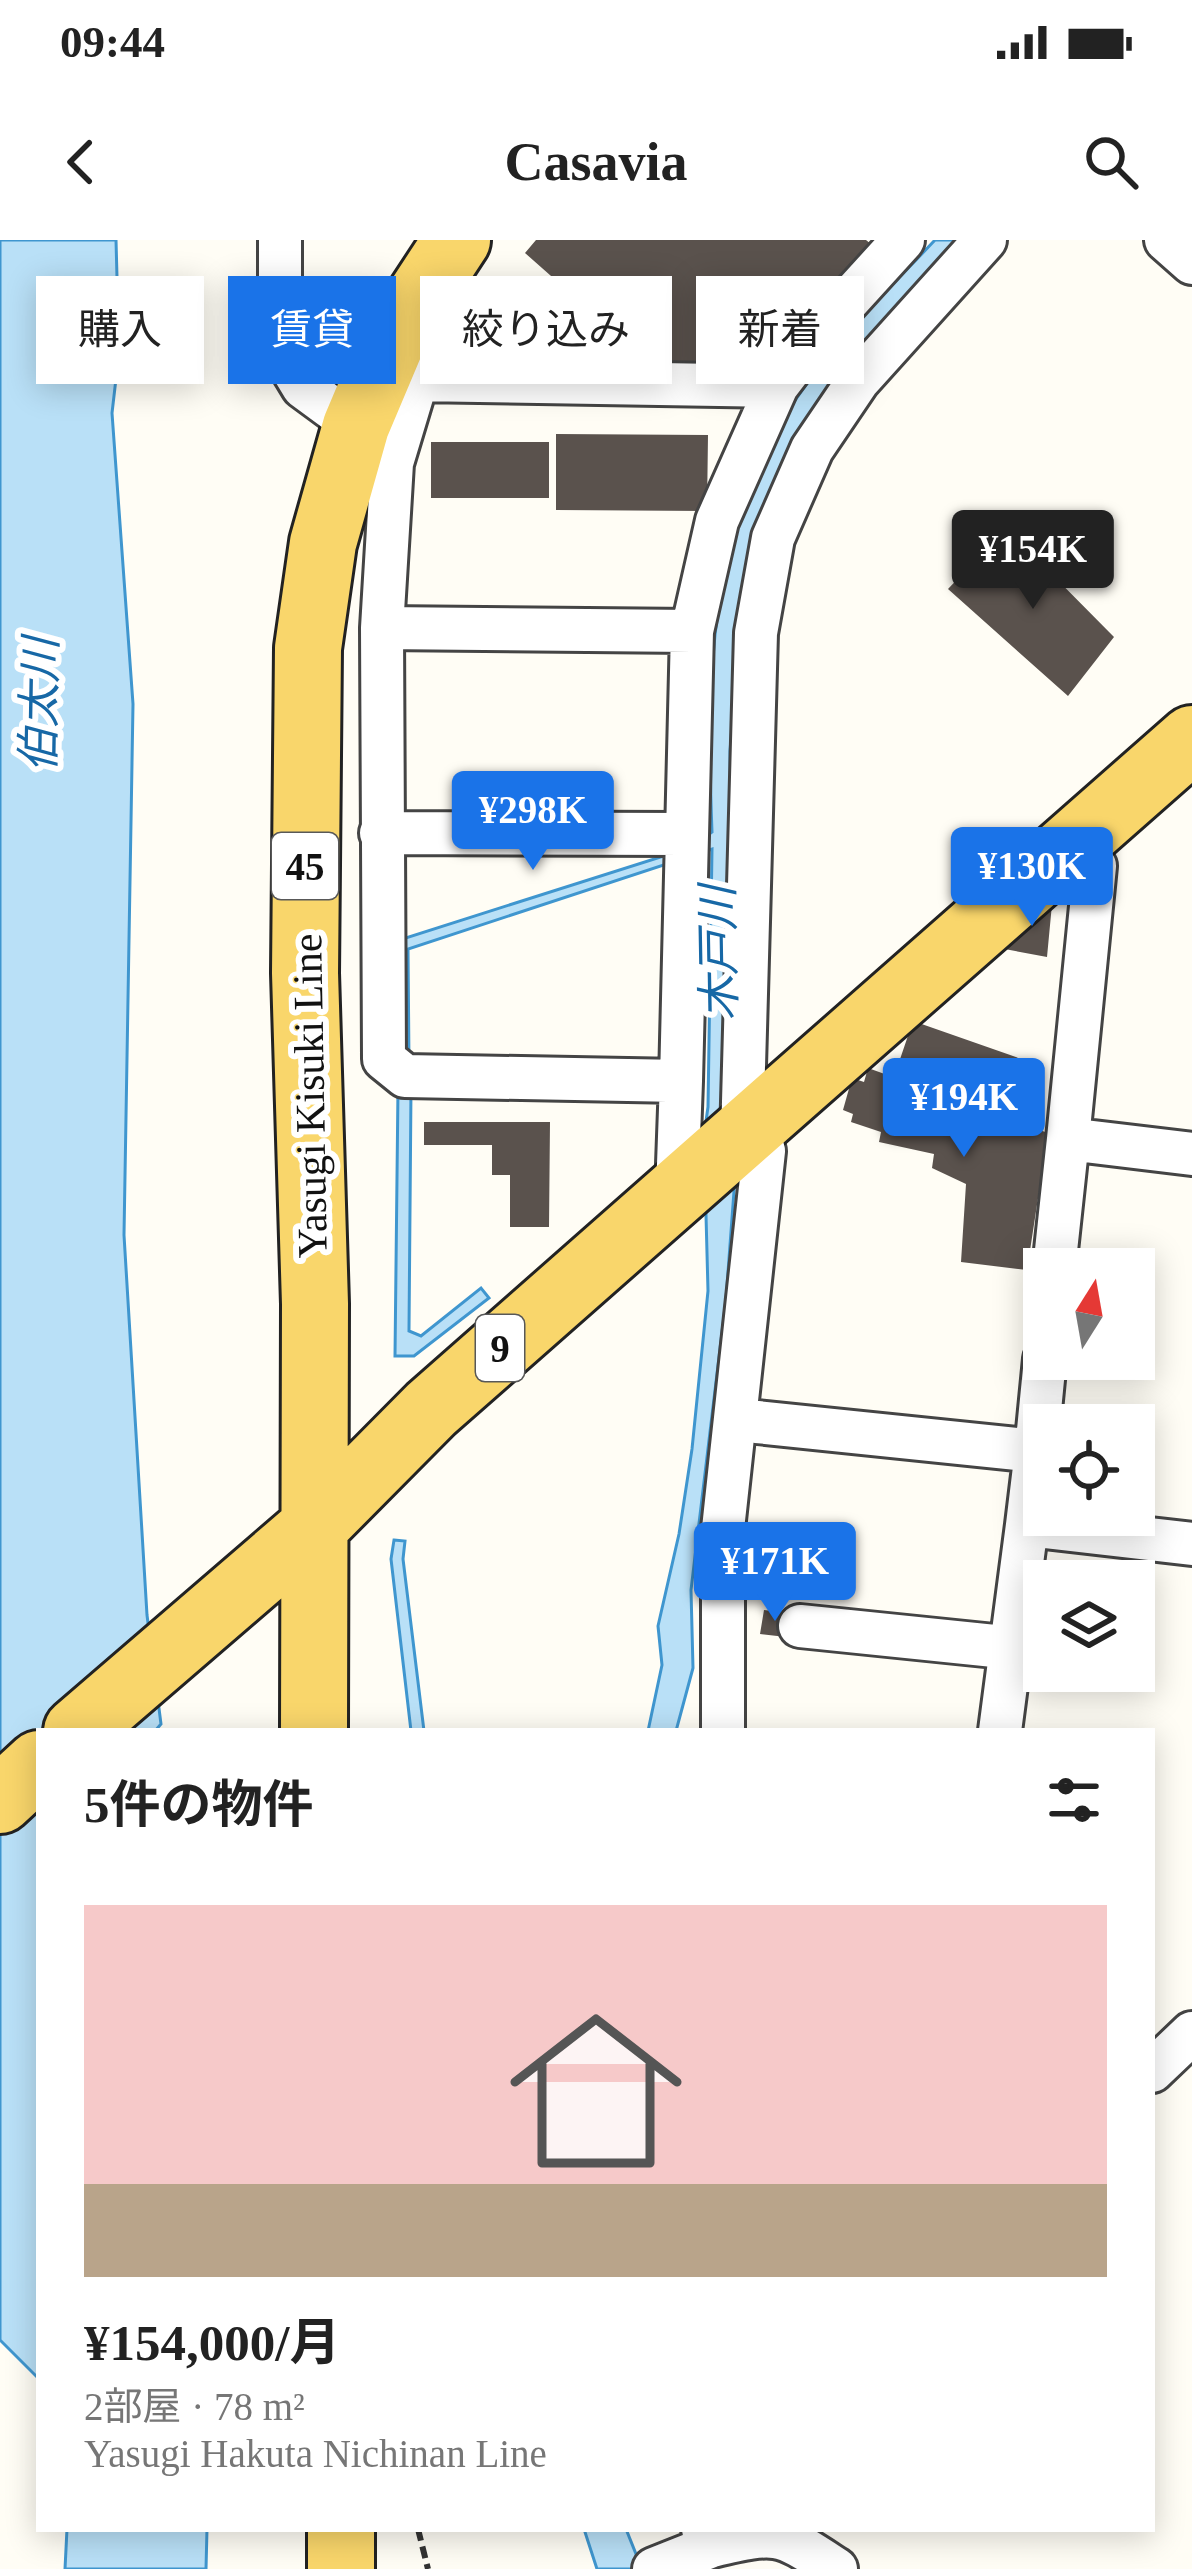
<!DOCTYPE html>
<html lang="ja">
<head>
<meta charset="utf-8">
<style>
  body { margin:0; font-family:"Times New Roman","Noto Sans JP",serif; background:#f2f2f2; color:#222; height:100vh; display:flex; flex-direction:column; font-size:45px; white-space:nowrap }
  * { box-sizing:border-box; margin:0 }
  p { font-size:39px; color:#767676 }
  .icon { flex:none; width:66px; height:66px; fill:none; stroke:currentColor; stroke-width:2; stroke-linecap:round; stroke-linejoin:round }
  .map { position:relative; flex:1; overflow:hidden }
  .panel { position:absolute; left:36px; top:1488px; width:1119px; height:804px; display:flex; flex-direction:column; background:#fff; border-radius:0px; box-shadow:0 6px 30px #0003 }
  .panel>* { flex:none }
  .banner { position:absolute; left:36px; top:36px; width:1122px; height:108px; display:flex; gap:24px }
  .needle { width:78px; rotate:11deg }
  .controls { position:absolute; left:1023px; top:1008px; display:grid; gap:24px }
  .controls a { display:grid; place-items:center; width:132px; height:132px; border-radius:0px; background:#fff; box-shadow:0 6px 30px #0003; font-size:60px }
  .price { position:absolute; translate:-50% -102px; padding:0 27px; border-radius:12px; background:#1a73e8; color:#fff; font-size:39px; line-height:78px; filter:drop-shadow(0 3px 6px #0008) }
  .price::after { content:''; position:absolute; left:50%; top:72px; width:36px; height:27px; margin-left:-18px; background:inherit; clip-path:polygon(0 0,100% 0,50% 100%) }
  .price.current { background:#222; color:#fff }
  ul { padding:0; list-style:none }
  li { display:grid; align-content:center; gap:24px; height:636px; padding:0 48px }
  li span { display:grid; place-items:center; height:372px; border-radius:0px; color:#555 }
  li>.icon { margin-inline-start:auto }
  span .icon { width:216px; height:216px; fill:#fffc; stroke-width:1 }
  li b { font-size:51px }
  h2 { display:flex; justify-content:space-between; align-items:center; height:144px; padding:0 48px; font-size:51px }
  .pill { padding:0 42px; border-radius:0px; background:#fff; box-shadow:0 6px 30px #0003; font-size:42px; line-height:108px }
  .pill.current { background:#1a73e8; color:#fff }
  .status { display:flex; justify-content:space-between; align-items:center; height:84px; padding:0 60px; background:#fff; direction:ltr }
  .status svg { height:33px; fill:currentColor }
  header { display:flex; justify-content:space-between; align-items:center; height:156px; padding:0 48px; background:#fff; font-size:54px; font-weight:700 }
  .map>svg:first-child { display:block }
  .water { fill:#b9e0f7; stroke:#3f96cf; stroke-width:3 }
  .building { fill:#5a524d }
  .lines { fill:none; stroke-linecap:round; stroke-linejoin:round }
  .minor-casing { stroke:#444; stroke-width:48 }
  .primary-casing { stroke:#222; stroke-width:72 }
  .path { stroke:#333; stroke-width:6; stroke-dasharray:12 6; stroke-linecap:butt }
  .minor { stroke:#fff; stroke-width:42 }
  .primary { stroke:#f9d66b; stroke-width:66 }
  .labels { text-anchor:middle; stroke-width:12; stroke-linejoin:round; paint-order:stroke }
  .shield { fill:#fff; stroke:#585858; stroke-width:3 }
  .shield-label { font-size:39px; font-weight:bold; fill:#111 }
  .street-label { font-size:42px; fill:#111; stroke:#fff }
  .water-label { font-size:45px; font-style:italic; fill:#1768a6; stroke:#fff }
</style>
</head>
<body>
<div class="status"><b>09:44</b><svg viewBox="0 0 49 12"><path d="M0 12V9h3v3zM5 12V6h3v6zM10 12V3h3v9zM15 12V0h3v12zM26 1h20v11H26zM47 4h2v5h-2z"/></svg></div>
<header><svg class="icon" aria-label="back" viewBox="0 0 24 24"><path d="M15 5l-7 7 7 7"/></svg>Casavia<svg class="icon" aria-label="search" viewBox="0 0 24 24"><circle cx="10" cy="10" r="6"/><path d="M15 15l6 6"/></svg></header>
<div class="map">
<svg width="1192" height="2329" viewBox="0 0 1192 2329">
  <rect width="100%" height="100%" fill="#fffdf5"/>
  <path class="water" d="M 0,0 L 116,0 L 119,113 L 112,173 L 133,464 L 124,995 L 147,1375 L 161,1484 L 155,1491 L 39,1491 L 39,2139 L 0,2100 Z
    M 935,0 L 967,0 L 849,130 L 741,377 L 730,511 L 732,890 L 701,917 L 708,867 L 712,609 L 697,614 L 697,603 L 712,592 C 706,438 707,294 796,159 C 835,101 887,51 935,0 Z
    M 673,613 L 673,622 L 408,709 L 409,823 L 397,816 L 396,701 Z
    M 398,848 L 411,848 L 409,1091 L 421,1096 L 481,1048 L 489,1058 L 414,1116 L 395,1116 Z
    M 737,911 L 726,1059 L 691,1350 L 693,1428 L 676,1491 L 648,1491 L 662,1425 L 658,1386 L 679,1294 L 692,1209 L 708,1051 L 705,937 Z
    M 394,1300 L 405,1301 L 403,1319 L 424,1491 L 411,1491 L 391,1319 Z
    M 67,2289 L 207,2289 L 206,2329 L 65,2329 Z
    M 584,2289 L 626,2289 L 642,2329 L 597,2329 Z"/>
  <path class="building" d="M 536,0 L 866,0 L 877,9 L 766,134 L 662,134 L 525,13 Z
    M 490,68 L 580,68 L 580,126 L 490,125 Z
    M 556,194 L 708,195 L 707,271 L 556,270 Z
    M 431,202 L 549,202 L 549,258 L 431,258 Z
    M 1006,288 L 1114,397 L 1068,456 L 948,349 Z
    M 1054,643 L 1047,717 L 994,707 Z
    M 913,781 L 1027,821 L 1014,860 L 967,844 L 964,854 L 896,831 Z
    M 868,828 L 1048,893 L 1027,1030 L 961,1022 L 966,944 L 932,928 L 934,914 L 879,902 L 881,892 L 851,882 L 853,874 L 843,870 L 852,838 L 864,842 Z
    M 424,882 L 550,882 L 549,987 L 510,987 L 510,935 L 492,935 L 492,905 L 424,905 Z
    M 764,1370 L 789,1373 L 786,1397 L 760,1394 Z"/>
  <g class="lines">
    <g class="minor-casing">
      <path id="minor" d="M 280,0 L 280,109 L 303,147 L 356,186
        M 1166,0 L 1192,23
        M 392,129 L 417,140 L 777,146 L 813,99 L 903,0
        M 417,140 L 392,223 L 382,388 L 692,391 L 717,281 L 777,146
        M 382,388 L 384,819 L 405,836 L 681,841 L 677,952
        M 381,593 L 686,594
        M 1074,600 L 1095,626 L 1068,899 L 1192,914
        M 681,841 L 692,391
        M 742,898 L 756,393 L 773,298 L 812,209 L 858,141 L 985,0
        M 1054,1029 L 1068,899
        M 757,1182 L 1036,1211 L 1027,1285
        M 1036,1211 L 1045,1119
        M 800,1386 L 1014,1408
        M 723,1491 L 723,1289 L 764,911 L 756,886
        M 1000,1491 L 1027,1285 L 1192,1304
        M 1152,1831 L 1192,1793
        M 712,2306 C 780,2290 779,2292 836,2329
        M 654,2329 L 712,2306 L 703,2289"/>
    </g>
    <g class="primary-casing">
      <path id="primary" d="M 77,1491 L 316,1285 L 431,1169 L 1192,499
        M 314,1491 L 315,1064 L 305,733 L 308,408 L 323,303 L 356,186 L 394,96 L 457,0
        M 0,1560 L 39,1524
        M 341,2289 L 341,2329"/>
    </g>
    <path class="path" d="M 418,2289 L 428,2329"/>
    <use href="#minor" class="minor"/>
    <use href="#primary" class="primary"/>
  </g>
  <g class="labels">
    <g class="shield">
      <rect x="272" y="593" width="66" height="66" rx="9"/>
      <rect x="476" y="1075" width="48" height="66" rx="9"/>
    </g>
    <g class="shield-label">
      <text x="305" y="640">45</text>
      <text x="500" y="1122">9</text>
    </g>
    <g class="street-label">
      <text transform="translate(309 856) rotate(-91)" y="15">Yasugi Kisuki Line</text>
    </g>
    <g class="water-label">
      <text transform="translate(39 465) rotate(-89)" y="16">伯太川</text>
      <text transform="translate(718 713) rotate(-91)" y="16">木戸川</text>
    </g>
  </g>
</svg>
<div class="controls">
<a><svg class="needle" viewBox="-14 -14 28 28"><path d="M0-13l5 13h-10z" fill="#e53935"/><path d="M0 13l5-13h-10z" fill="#767676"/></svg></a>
<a><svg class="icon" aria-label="locate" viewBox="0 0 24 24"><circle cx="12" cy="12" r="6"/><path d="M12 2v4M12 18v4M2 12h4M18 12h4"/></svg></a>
<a><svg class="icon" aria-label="layers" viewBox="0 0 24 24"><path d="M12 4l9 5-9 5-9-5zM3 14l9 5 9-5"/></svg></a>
</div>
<b class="price current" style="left:1033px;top:372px">¥154K</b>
<b class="price" style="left:533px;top:633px">¥298K</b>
<b class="price" style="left:1032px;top:689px">¥130K</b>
<b class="price" style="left:964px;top:920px">¥194K</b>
<b class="price" style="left:775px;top:1384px">¥171K</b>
<div class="banner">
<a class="pill">購入</a>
<a class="pill current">賃貸</a>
<a class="pill">絞り込み</a>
<a class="pill">新着</a>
</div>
<section class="panel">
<h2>5件の物件<svg class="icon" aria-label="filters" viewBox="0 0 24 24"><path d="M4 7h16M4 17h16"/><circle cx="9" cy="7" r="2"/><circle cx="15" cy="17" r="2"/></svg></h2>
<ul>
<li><span style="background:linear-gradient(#f6c9c9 75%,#b9a48a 0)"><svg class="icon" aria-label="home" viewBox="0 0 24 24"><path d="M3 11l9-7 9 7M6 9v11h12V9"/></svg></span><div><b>¥154,000/月</b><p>2部屋 · 78 m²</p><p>Yasugi Hakuta Nichinan Line</p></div></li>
</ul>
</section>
</div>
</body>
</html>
